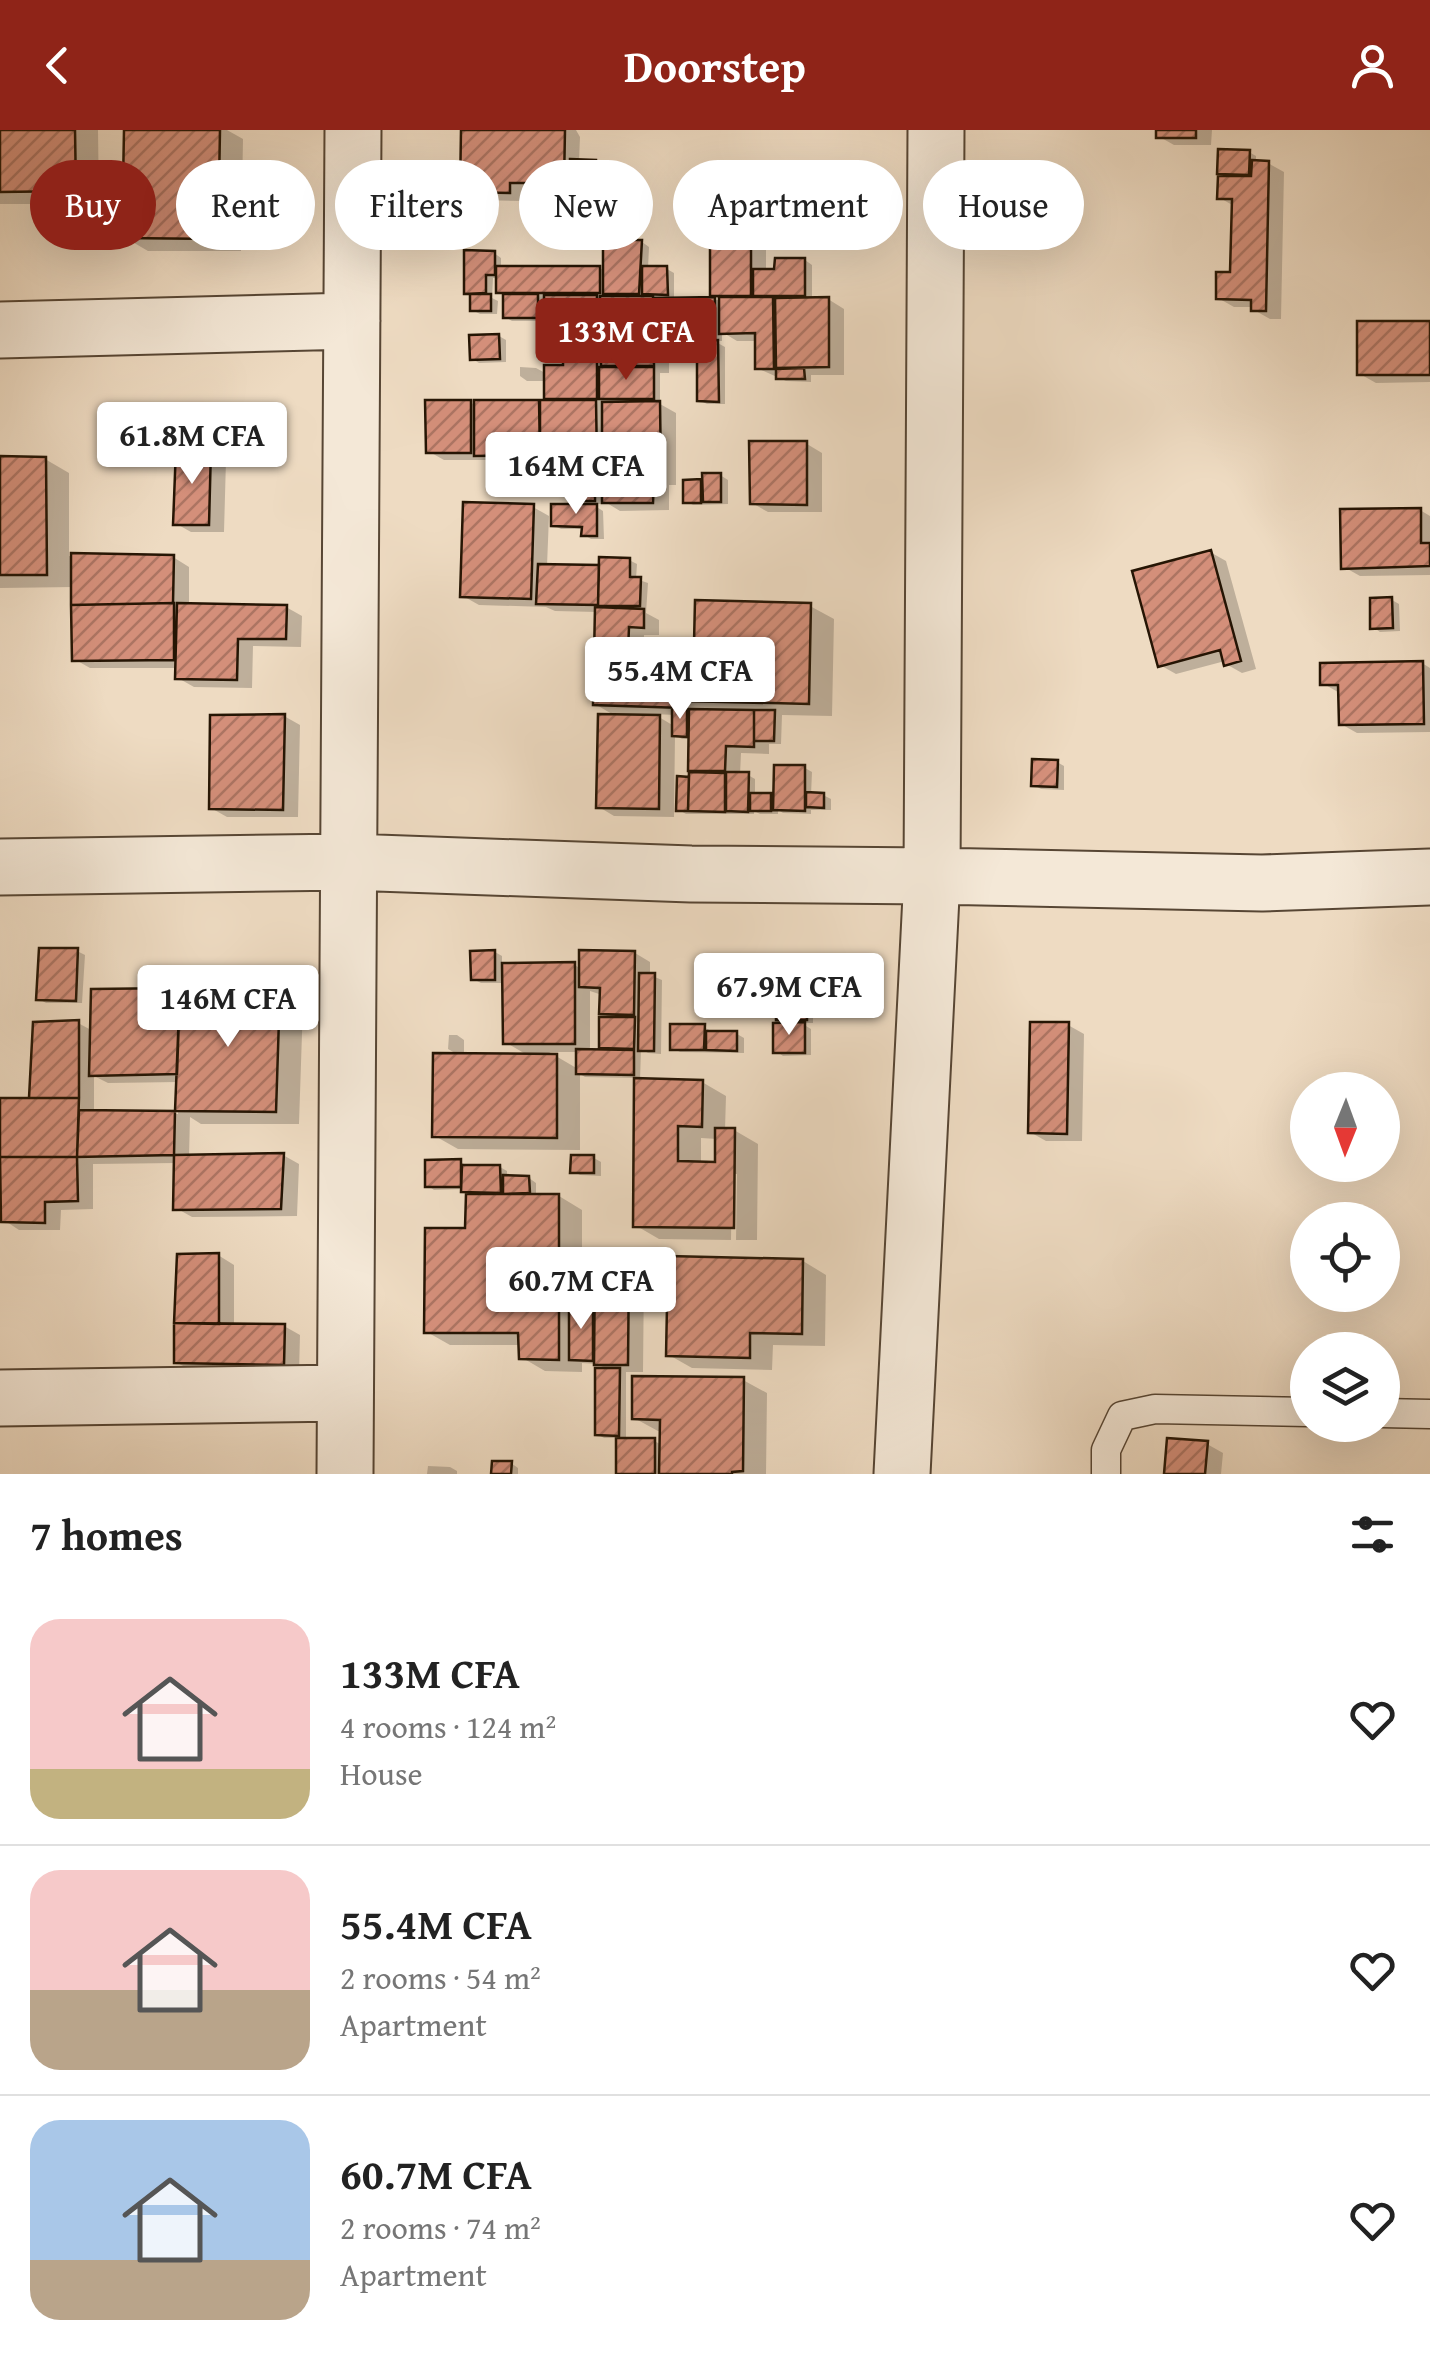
<!DOCTYPE html>
<html lang="en">
<head>
<meta charset="utf-8">
<style>
  body { margin:0; font-family:"Gentium Book Plus",serif; background:#f2f2f2; color:#222; height:100vh; display:flex; flex-direction:column; font-size:38px; white-space:nowrap }
  * { box-sizing:border-box; margin:0 }
  p { font-size:32px; color:#767676 }
  .icon { flex:none; width:55px; height:55px; fill:none; stroke:currentColor; stroke-width:2; stroke-linecap:round; stroke-linejoin:round }
  .map { position:relative; height:1344px; overflow:hidden }
  .details { display:flex; flex-direction:column; background:#fff; flex:1 }
  .details>* { flex:none }
  .top-card { position:absolute; left:30px; top:30px; width:1370px; height:90px; display:flex; gap:20px }
  .needle { width:65px; rotate:181deg }
  .tools { position:absolute; left:1290px; top:942px; display:grid; gap:20px }
  .tools a { display:grid; place-items:center; width:110px; height:110px; border-radius:50%; background:#fff; box-shadow:0 10px 40px #0002; font-size:50px }
  .price { position:absolute; translate:-50% -85px; padding:0 22px; border-radius:10px; background:#fff; color:#222; font-size:32px; line-height:65px; filter:drop-shadow(0 2px 5px #0008) }
  .price::after { content:''; position:absolute; left:50%; top:60px; width:30px; height:22px; margin-left:-15px; background:inherit; clip-path:polygon(0 0,100% 0,50% 100%) }
  .price.selected { background:#8f2418; color:#fff }
  ul { padding:0; list-style:none }
  li { display:flex; align-items:center; gap:30px; height:250px; padding:0 30px }
  li+li { border-top:2px solid #e0e0e0 }
  li span { display:grid; place-items:center; flex:none; width:280px; height:200px; border-radius:30px; color:#555 }
  li>.icon { margin-inline-start:auto }
  span .icon { width:120px; height:120px; fill:#fffc; stroke-width:1 }
  li b { font-size:42px }
  h2 { display:flex; justify-content:space-between; align-items:center; height:120px; padding:0 30px; font-size:42px }
  .tag { padding:0 35px; border-radius:45px; background:#fff; box-shadow:0 10px 40px #0002; font-size:35px; line-height:90px }
  .tag.selected { background:#8f2418; color:#fff }
  header { display:flex; justify-content:space-between; align-items:center; height:130px; padding:0 30px; background:#8f2418; color:#fff; font-size:45px; font-weight:700 }
  .map>svg:first-child { display:block }
  .shadow { fill:#0003; fill-rule:evenodd }
  .building { fill:url(#building-hatch); stroke:#251504; stroke-width:2.5 }
  .lines { fill:none; stroke-linecap:round; stroke-linejoin:round }
  .lane-casing { stroke:#574634; stroke-width:31 }
  .street-casing { stroke:#574634; stroke-width:59 }
  .lane { stroke:#f4e8d7; stroke-width:28 }
  .street { stroke:#f4e8d7; stroke-width:55 }
</style>
</head>
<body>
<header><svg class="icon" aria-label="back" viewBox="0 0 24 24"><path d="M15 5l-7 7 7 7"/></svg>Doorstep<svg class="icon" aria-label="person" viewBox="0 0 24 24"><circle cx="12" cy="8" r="4"/><path d="M4 21q1-7 8-7t8 7"/></svg></header>
<div class="map">
<svg width="1430" height="1344" viewBox="0 0 1430 1344">
  <defs>
    <pattern id="building-hatch" width="6" height="6" patternUnits="userSpaceOnUse" patternTransform="scale(2.5)"><rect width="6" height="6" fill="#d48f7a"/><path d="M-1 1l2-2M0 6l6-6M5 7l2-2" fill="none" stroke="#ac7462"/></pattern>
  </defs>
  <rect width="100%" height="100%" fill="#eedbc2"/>
  <filter id="stains"><feTurbulence type="fractalNoise" baseFrequency=".002" numOctaves="4"/><feColorMatrix values="0 0 0 0 .2 0 0 0 0 .09 0 0 0 0 .02 0 0 0 .5 -.17"/></filter>
  <radialGradient id="worn" r=".72"><stop offset=".6" stop-color="#630" stop-opacity="0"/><stop offset="1" stop-color="#630" stop-opacity=".3"/></radialGradient>
  <path class="shadow" d="M 0,0 L 98,0 L 99,74 L 0,74 Z
    M 126,0 L 227,0 L 243,9 L 241,121 L 148,121 L 124,107 Z
    M 463,0 L 576,0 L 580,7 L 579,32 L 595,32 L 603,36 L 603,67 L 608,70 L 623,64 L 630,69 L 630,84 L 615,83 L 610,80 L 610,98 L 598,98 L 591,92 L 569,92 L 562,88 L 584,67 L 574,61 L 525,61 L 525,71 L 478,70 L 463,61 Z
    M 1158,0 L 1212,0 L 1211,15 L 1174,15 L 1158,6 Z
    M 1249,22 L 1256,26 L 1256,33 L 1268,33 L 1284,42 L 1281,189 L 1270,189 L 1254,180 L 1254,177 L 1234,177 L 1218,168 L 1233,145 L 1234,76 L 1220,68 L 1229,48 L 1220,43 Z
    M 750,100 L 766,109 L 766,142 L 805,130 L 812,135 L 812,170 L 828,169 L 844,179 L 844,245 L 811,245 L 811,252 L 786,251 L 757,238 L 757,211 L 737,211 L 722,202 L 722,211 L 714,211 L 725,217 L 725,274 L 707,274 L 699,270 L 710,213 L 700,207 L 700,198 L 669,198 L 669,243 L 660,243 L 660,274 L 676,283 L 676,355 L 669,355 L 669,380 L 620,381 L 602,370 L 602,374 L 592,374 L 603,381 L 604,409 L 591,409 L 584,405 L 584,399 L 561,399 L 553,395 L 593,377 L 582,370 L 581,340 L 559,340 L 547,333 L 492,333 L 487,330 L 444,330 L 428,321 L 470,272 L 476,276 L 476,273 L 547,273 L 547,251 L 527,251 L 520,246 L 520,237 L 536,238 L 547,244 L 565,238 L 565,210 L 546,201 L 546,191 L 512,191 L 505,187 L 505,166 L 499,162 L 499,148 L 493,148 L 492,168 L 498,171 L 497,184 L 480,184 L 472,180 L 473,166 L 467,162 L 494,123 L 501,128 L 501,139 L 600,138 L 605,141 L 642,112 L 649,117 L 648,139 L 667,139 L 674,143 L 674,170 L 721,170 L 712,165 L 734,118 Z
    M 1430,193 L 1430,252 L 1376,253 L 1360,244 Z
    M 499,206 L 506,210 L 506,232 L 479,233 L 472,229 Z
    M 807,314 L 822,323 L 822,382 L 768,382 L 752,373 Z
    M 210,321 L 226,330 L 224,402 L 191,402 L 175,393 Z
    M 0,328 L 45,329 L 69,343 L 69,426 L 173,427 L 189,437 L 189,475 L 286,477 L 302,486 L 301,517 L 253,516 L 252,558 L 194,557 L 178,548 L 178,538 L 90,538 L 74,529 L 74,457 L 0,458 Z
    M 720,345 L 728,350 L 728,374 L 693,375 L 686,371 L 685,352 L 705,352 Z
    M 533,377 L 549,386 L 547,436 L 601,438 L 629,430 L 637,434 L 636,449 L 648,453 L 646,483 L 659,490 L 659,505 L 644,505 L 643,551 L 683,552 L 687,555 L 810,476 L 834,489 L 832,586 L 782,585 L 781,614 L 769,614 L 769,624 L 741,623 L 740,645 L 748,645 L 755,649 L 755,665 L 771,666 L 776,669 L 805,638 L 812,642 L 811,665 L 823,665 L 831,669 L 831,680 L 811,680 L 811,684 L 783,683 L 778,680 L 778,684 L 760,684 L 754,681 L 754,684 L 686,684 L 679,680 L 700,645 L 691,639 L 691,609 L 682,609 L 675,605 L 674,687 L 614,686 L 599,677 L 617,587 L 595,574 L 597,482 L 555,481 L 546,477 L 479,475 L 463,466 ZM 654,584 L 675,585 L 674,596 Z
    M 1420,380 L 1430,386 L 1430,445 L 1360,446 L 1344,437 Z
    M 1210,422 L 1226,431 L 1256,539 L 1242,543 L 1226,534 L 1225,531 L 1176,544 L 1160,535 Z
    M 1392,470 L 1399,474 L 1400,501 L 1380,502 L 1373,497 Z
    M 1422,533 L 1430,538 L 1430,602 L 1357,603 L 1341,594 L 1338,562 L 1322,553 Z
    M 284,586 L 300,595 L 298,687 L 227,687 L 211,678 Z
    M 1057,632 L 1064,636 L 1064,660 L 1041,659 L 1034,655 Z
    M 77,821 L 85,825 L 82,873 L 46,873 L 39,869 Z
    M 495,822 L 502,826 L 502,835 L 574,835 L 582,839 L 635,823 L 650,832 L 650,845 L 662,850 L 661,924 L 648,923 L 641,919 L 640,951 L 702,952 L 726,966 L 725,1000 L 734,1000 L 758,1014 L 757,1110 L 736,1110 L 737,1044 L 732,1044 L 731,1110 L 659,1109 L 635,1095 L 637,948 L 585,947 L 580,944 L 580,1020 L 458,1019 L 435,1006 L 460,926 L 448,919 L 449,905 L 457,905 L 464,910 L 464,926 L 529,926 L 505,912 L 505,853 L 481,853 L 473,849 ZM 590,861 L 602,865 L 602,883 L 613,889 L 602,889 L 601,922 L 590,922 ZM 549,922 L 579,922 L 578,939 ZM 701,1008 L 717,1009 L 717,1034 L 701,1034 Z
    M 279,861 L 303,874 L 299,994 L 201,994 L 190,987 L 189,1027 L 283,1025 L 299,1034 L 297,1086 L 192,1087 L 176,1078 L 176,1033 L 93,1034 L 93,1079 L 61,1080 L 60,1100 L 19,1100 L 4,1090 L 4,1079 L 0,1079 L 0,971 L 32,971 L 78,893 L 93,901 ZM 94,946 L 108,953 L 179,952 L 178,984 L 94,982 Z
    M 806,865 L 813,870 L 813,893 L 801,893 L 811,899 L 811,925 L 783,926 L 776,921 L 789,895 L 779,889 Z
    M 1068,895 L 1084,904 L 1082,1011 L 1046,1011 L 1030,1002 Z
    M 704,897 L 711,901 L 737,904 L 744,908 L 744,923 L 680,922 L 673,918 Z
    M 594,1028 L 601,1032 L 601,1046 L 580,1045 L 573,1041 Z
    M 460,1032 L 468,1036 L 500,1037 L 507,1041 L 507,1048 L 529,1048 L 536,1053 L 536,1066 L 559,1066 L 582,1080 L 582,1176 L 593,1176 L 597,1178 L 628,1133 L 644,1142 L 643,1242 L 626,1242 L 626,1310 L 654,1311 L 662,1315 L 662,1301 L 658,1301 L 634,1288 L 743,1250 L 767,1263 L 766,1344 L 618,1344 L 619,1308 L 604,1308 L 597,1304 L 609,1240 L 597,1234 L 582,1233 L 582,1242 L 545,1241 L 521,1227 L 521,1215 L 450,1215 L 427,1202 L 468,1100 L 468,1063 L 464,1059 L 434,1060 L 427,1055 Z
    M 218,1125 L 234,1135 L 234,1196 L 284,1196 L 300,1205 L 299,1243 L 192,1241 L 176,1232 Z
    M 803,1131 L 826,1145 L 825,1216 L 773,1215 L 772,1240 L 692,1238 L 669,1225 Z
    M 1207,1314 L 1223,1323 L 1221,1344 L 1167,1344 Z
    M 511,1333 L 518,1338 L 518,1344 L 494,1344 Z
    M 428,1336 L 450,1337 L 457,1341 L 457,1344 L 427,1344 Z"/>
  <path class="building" d="M 0,0 L 75,0 L 76,61 L 0,62 Z
    M 124,0 L 220,0 L 218,109 L 122,108 Z
    M 565,0 L 564,53 L 510,53 L 510,63 L 460,62 L 461,0 Z
    M 1156,0 L 1196,0 L 1196,8 L 1156,8 Z
    M 1218,19 L 1250,20 L 1249,45 L 1217,44 Z
    M 570,29 L 596,30 L 596,62 L 570,62 Z
    M 1252,30 L 1269,31 L 1266,181 L 1251,181 L 1251,170 L 1216,169 L 1216,142 L 1230,142 L 1232,69 L 1217,69 L 1218,46 L 1251,46 Z
    M 606,62 L 623,62 L 624,81 L 606,81 Z
    M 559,65 L 604,65 L 604,96 L 588,95 L 588,89 L 559,90 Z
    M 751,97 L 751,166 L 710,166 L 710,116 L 732,116 L 732,98 Z
    M 603,110 L 642,110 L 639,164 L 603,164 Z
    M 464,120 L 495,121 L 495,145 L 486,145 L 486,163 L 464,164 Z
    M 775,128 L 805,128 L 805,166 L 753,166 L 753,139 L 774,139 Z
    M 496,136 L 600,136 L 600,163 L 496,163 Z
    M 642,136 L 667,136 L 668,165 L 642,164 Z
    M 470,164 L 491,164 L 491,181 L 470,181 Z
    M 503,164 L 538,164 L 538,188 L 503,188 Z
    M 544,165 L 597,165 L 597,269 L 544,269 L 544,235 L 563,235 L 563,202 L 544,202 Z
    M 600,166 L 653,166 L 654,236 L 601,236 Z
    M 715,167 L 715,208 L 697,209 L 698,195 L 655,196 L 655,168 Z
    M 719,167 L 773,167 L 774,239 L 755,239 L 755,203 L 719,204 Z
    M 829,167 L 829,237 L 776,238 L 775,168 Z
    M 1357,191 L 1430,191 L 1430,245 L 1357,245 Z
    M 499,204 L 500,229 L 470,230 L 469,205 Z
    M 718,210 L 719,272 L 697,271 L 697,211 Z
    M 599,237 L 654,237 L 654,269 L 599,269 Z
    M 804,238 L 805,249 L 776,249 L 776,239 Z
    M 425,270 L 471,270 L 471,323 L 426,323 Z
    M 474,270 L 539,270 L 540,325 L 474,326 Z
    M 540,270 L 596,270 L 597,332 L 540,332 Z
    M 660,271 L 661,347 L 654,347 L 653,373 L 602,373 L 602,272 Z
    M 749,311 L 807,311 L 807,375 L 750,374 Z
    M 176,318 L 211,318 L 209,395 L 173,395 Z
    M 0,326 L 46,327 L 47,445 L 0,445 Z
    M 579,337 L 595,338 L 595,371 L 579,371 Z
    M 702,343 L 721,343 L 721,372 L 703,372 Z
    M 701,349 L 701,373 L 683,373 L 683,350 Z
    M 463,372 L 534,374 L 531,469 L 460,467 Z
    M 551,374 L 597,374 L 597,406 L 581,406 L 582,397 L 551,396 Z
    M 1421,378 L 1421,413 L 1430,413 L 1430,436 L 1341,439 L 1340,379 Z
    M 1211,420 L 1241,531 L 1224,536 L 1220,520 L 1158,537 L 1132,441 Z
    M 71,423 L 174,425 L 173,473 L 71,475 Z
    M 599,427 L 630,428 L 630,447 L 641,447 L 640,476 L 598,476 Z
    M 538,434 L 599,435 L 598,475 L 536,474 Z
    M 1392,467 L 1393,498 L 1370,499 L 1370,468 Z
    M 695,470 L 811,473 L 809,574 L 684,571 L 686,513 L 694,513 Z
    M 174,473 L 174,530 L 72,531 L 71,475 Z
    M 177,473 L 287,475 L 286,509 L 238,509 L 237,550 L 175,549 Z
    M 595,477 L 644,479 L 644,498 L 629,497 L 627,548 L 684,550 L 683,578 L 593,575 Z
    M 1423,531 L 1424,594 L 1339,595 L 1338,555 L 1320,555 L 1320,533 Z
    M 672,578 L 687,579 L 687,607 L 672,606 Z
    M 689,579 L 754,580 L 754,617 L 726,616 L 725,641 L 688,641 Z
    M 754,580 L 775,580 L 774,611 L 754,611 Z
    M 285,584 L 283,680 L 209,679 L 210,585 Z
    M 598,584 L 660,585 L 659,679 L 596,678 Z
    M 1032,629 L 1058,630 L 1057,657 L 1031,656 Z
    M 774,635 L 805,635 L 805,681 L 773,680 Z
    M 689,642 L 725,643 L 725,682 L 688,681 Z
    M 726,642 L 749,642 L 748,682 L 726,681 Z
    M 677,646 L 689,647 L 688,681 L 676,681 Z
    M 806,662 L 824,663 L 824,678 L 806,677 Z
    M 750,663 L 771,663 L 771,681 L 750,681 Z
    M 39,818 L 78,818 L 76,871 L 36,870 Z
    M 495,820 L 495,850 L 471,850 L 470,821 Z
    M 579,820 L 635,821 L 634,885 L 599,884 L 600,858 L 579,857 Z
    M 575,832 L 575,914 L 503,914 L 502,833 Z
    M 639,843 L 655,843 L 654,921 L 638,921 Z
    M 180,858 L 280,858 L 276,982 L 175,981 Z
    M 180,858 L 177,944 L 89,946 L 91,859 Z
    M 807,863 L 807,890 L 776,890 L 776,864 Z
    M 599,887 L 635,887 L 634,919 L 599,918 Z
    M 79,890 L 79,968 L 29,968 L 33,892 Z
    M 805,892 L 805,923 L 773,923 L 773,893 Z
    M 1030,892 L 1069,892 L 1067,1004 L 1028,1003 Z
    M 670,894 L 705,894 L 704,920 L 670,920 Z
    M 706,901 L 737,901 L 737,921 L 706,920 Z
    M 576,919 L 634,920 L 634,945 L 576,944 Z
    M 433,923 L 557,924 L 557,1008 L 432,1007 Z
    M 634,948 L 703,950 L 702,997 L 678,996 L 678,1031 L 715,1032 L 715,998 L 735,998 L 734,1098 L 633,1097 Z
    M 0,968 L 79,968 L 77,1027 L 0,1027 Z
    M 79,980 L 175,981 L 174,1025 L 77,1027 Z
    M 284,1023 L 281,1079 L 173,1080 L 174,1025 Z
    M 571,1025 L 594,1025 L 594,1043 L 570,1043 Z
    M 0,1027 L 77,1027 L 78,1071 L 45,1072 L 45,1093 L 1,1092 Z
    M 461,1029 L 461,1057 L 425,1057 L 425,1030 Z
    M 462,1035 L 500,1035 L 501,1063 L 461,1062 Z
    M 503,1045 L 529,1046 L 530,1063 L 503,1064 Z
    M 466,1064 L 559,1064 L 559,1230 L 519,1229 L 518,1203 L 424,1203 L 425,1098 L 465,1098 Z
    M 219,1123 L 219,1194 L 174,1193 L 177,1124 Z
    M 668,1126 L 803,1129 L 802,1204 L 750,1203 L 750,1228 L 666,1226 Z
    M 595,1129 L 629,1130 L 628,1235 L 594,1235 Z
    M 593,1173 L 593,1231 L 569,1230 L 569,1174 Z
    M 174,1193 L 285,1194 L 284,1235 L 174,1233 Z
    M 595,1238 L 620,1238 L 619,1306 L 595,1305 Z
    M 632,1246 L 744,1247 L 743,1341 L 732,1342 L 732,1344 L 659,1344 L 660,1290 L 632,1289 Z
    M 616,1308 L 655,1308 L 655,1344 L 616,1344 Z
    M 1167,1308 L 1208,1311 L 1205,1344 L 1164,1344 Z
    M 492,1331 L 512,1331 L 511,1344 L 491,1344 Z"/>
  <g class="lines">
    <g class="lane-casing">
      <path id="lane" d="M 1382,1283 L 1430,1284
        M 1106,1344 L 1106,1320 L 1122,1286 L 1155,1279 L 1308,1282"/>
    </g>
    <g class="street-casing">
      <path id="street" d="M 0,200 L 352,191
        M 0,737 L 349,732 L 691,744 L 932,746 L 1262,753 L 1430,747
        M 0,1268 L 345,1263
        M 345,1344 L 353,0
        M 902,1344 L 932,746 L 936,0"/>
    </g>
    <use href="#lane" class="lane"/>
    <use href="#street" class="street"/>
  </g>
  <rect width="100%" height="100%" filter="url(#stains)"/>
  <rect width="100%" height="100%" fill="url(#worn)"/>
</svg>
<div class="tools">
<a><svg class="needle" viewBox="-14 -14 28 28"><path d="M0-13l5 13h-10z" fill="#e53935"/><path d="M0 13l5-13h-10z" fill="#767676"/></svg></a>
<a><svg class="icon" aria-label="locate" viewBox="0 0 24 24"><circle cx="12" cy="12" r="6"/><path d="M12 2v4M12 18v4M2 12h4M18 12h4"/></svg></a>
<a><svg class="icon" aria-label="layers" viewBox="0 0 24 24"><path d="M12 4l9 5-9 5-9-5zM3 14l9 5 9-5"/></svg></a>
</div>
<b class="price selected" style="left:626px;top:253px">133M CFA</b>
<b class="price" style="left:192px;top:357px">61.8M CFA</b>
<b class="price" style="left:576px;top:387px">164M CFA</b>
<b class="price" style="left:680px;top:592px">55.4M CFA</b>
<b class="price" style="left:789px;top:908px">67.9M CFA</b>
<b class="price" style="left:228px;top:920px">146M CFA</b>
<b class="price" style="left:581px;top:1202px">60.7M CFA</b>
<div class="top-card">
<a class="tag selected">Buy</a>
<a class="tag">Rent</a>
<a class="tag">Filters</a>
<a class="tag">New</a>
<a class="tag">Apartment</a>
<a class="tag">House</a>
</div>
</div>
<section class="details">
<h2>7 homes<svg class="icon" aria-label="filters" viewBox="0 0 24 24"><path d="M4 7h16M4 17h16"/><circle cx="9" cy="7" r="2"/><circle cx="15" cy="17" r="2"/></svg></h2>
<ul>
<li><span style="background:linear-gradient(#f6c9c9 75%,#c2b280 0)"><svg class="icon" aria-label="home" viewBox="0 0 24 24"><path d="M3 11l9-7 9 7M6 9v11h12V9"/></svg></span><div><b>133M CFA</b><p>4 rooms · 124 m²</p><p>House</p></div><svg class="icon" aria-label="heart" viewBox="0 0 24 24"><path d="M12 20l-8-8c-3-5 5-10 8-4 3-6 11-1 8 4z"/></svg></li>
<li><span style="background:linear-gradient(#f6c9c9 60%,#b9a48a 0)"><svg class="icon" aria-label="home" viewBox="0 0 24 24"><path d="M3 11l9-7 9 7M6 9v11h12V9"/></svg></span><div><b>55.4M CFA</b><p>2 rooms · 54 m²</p><p>Apartment</p></div><svg class="icon" aria-label="heart" viewBox="0 0 24 24"><path d="M12 20l-8-8c-3-5 5-10 8-4 3-6 11-1 8 4z"/></svg></li>
<li><span style="background:linear-gradient(#a9c7e8 70%,#b9a48a 0)"><svg class="icon" aria-label="home" viewBox="0 0 24 24"><path d="M3 11l9-7 9 7M6 9v11h12V9"/></svg></span><div><b>60.7M CFA</b><p>2 rooms · 74 m²</p><p>Apartment</p></div><svg class="icon" aria-label="heart" viewBox="0 0 24 24"><path d="M12 20l-8-8c-3-5 5-10 8-4 3-6 11-1 8 4z"/></svg></li>
</ul>
</section>
</body>
</html>
